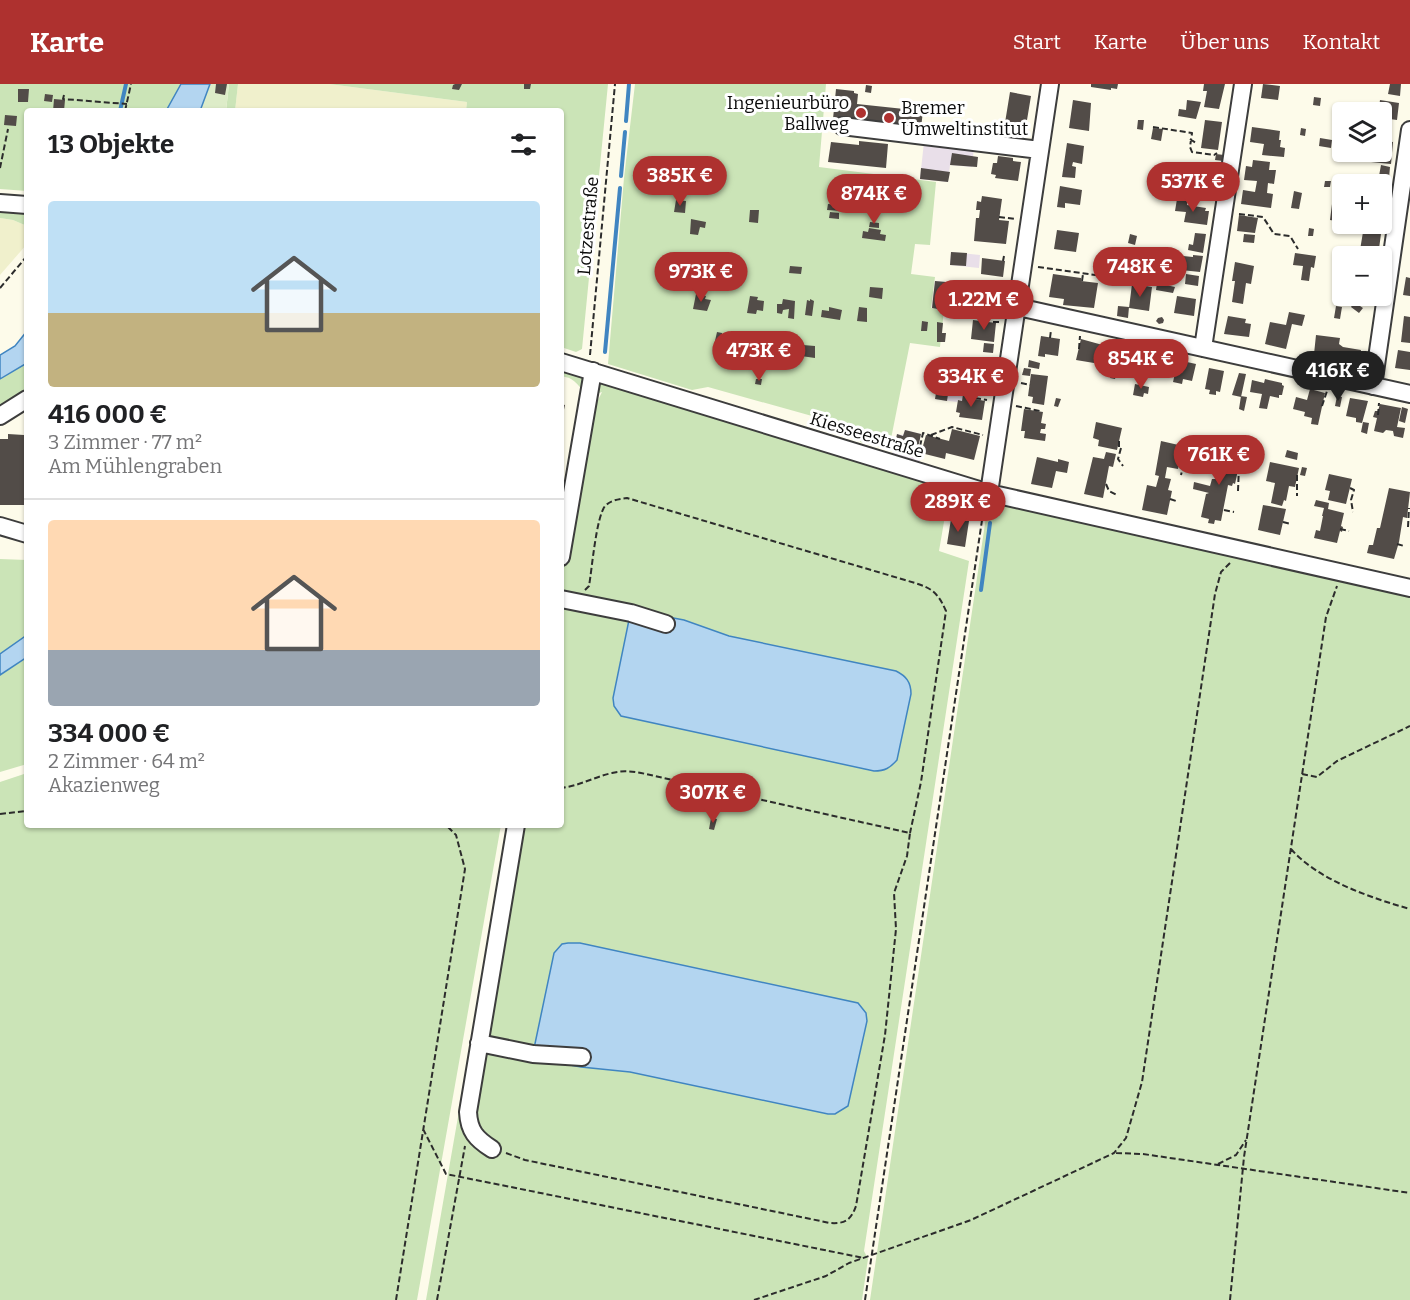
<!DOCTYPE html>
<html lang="de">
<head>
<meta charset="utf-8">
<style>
  body { margin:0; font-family:Bitter,serif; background:#f2f2f2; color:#202124; height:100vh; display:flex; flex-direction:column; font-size:22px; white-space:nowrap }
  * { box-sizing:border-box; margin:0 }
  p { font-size:20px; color:#757577 }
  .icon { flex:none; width:33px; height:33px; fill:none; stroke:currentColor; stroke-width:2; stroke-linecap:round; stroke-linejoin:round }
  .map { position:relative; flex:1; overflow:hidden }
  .details { position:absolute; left:24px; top:24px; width:540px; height:720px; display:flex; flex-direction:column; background:#fff; border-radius:6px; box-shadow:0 2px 4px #0004 }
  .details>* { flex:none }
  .controls { position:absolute; left:1332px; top:18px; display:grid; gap:12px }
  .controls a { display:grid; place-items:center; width:60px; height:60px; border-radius:6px; background:#fff; box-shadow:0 2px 4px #0004; font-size:30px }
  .price { position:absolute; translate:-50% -51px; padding:0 14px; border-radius:21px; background:#ae312f; color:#fff; font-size:20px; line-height:39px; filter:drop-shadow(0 2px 3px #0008) }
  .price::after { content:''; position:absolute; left:50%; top:36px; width:18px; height:14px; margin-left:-9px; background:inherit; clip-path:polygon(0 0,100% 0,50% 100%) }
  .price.on { background:#222; color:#fff }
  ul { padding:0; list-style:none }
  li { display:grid; align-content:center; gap:12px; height:318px; padding:0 24px }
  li+li { border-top:2px solid #e0e0e0 }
  li span { display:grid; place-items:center; height:186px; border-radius:6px; color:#555 }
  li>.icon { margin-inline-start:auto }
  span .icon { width:108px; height:108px; fill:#fffc; stroke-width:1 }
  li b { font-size:26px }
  h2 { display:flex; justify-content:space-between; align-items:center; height:72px; padding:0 24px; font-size:26px }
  header { display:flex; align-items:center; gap:36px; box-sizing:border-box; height:84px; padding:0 30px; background:#ae312f; color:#fff }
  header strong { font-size:28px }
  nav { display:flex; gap:33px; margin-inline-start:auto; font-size:21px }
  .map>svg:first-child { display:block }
  .industrial { fill:#e9dfe9 }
  .farmland { fill:#f0f0cc }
  .green { fill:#cbe4b7 }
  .pitch { fill:#ddecc8 }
  .water { fill:#b3d5f0; stroke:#4085c1; stroke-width:1.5 }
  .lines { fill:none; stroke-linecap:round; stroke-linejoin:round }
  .stream { stroke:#4085c1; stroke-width:4 }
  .building { fill:#524c48 }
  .minor-casing { stroke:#3d3d3d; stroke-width:20 }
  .path { stroke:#2c2c2c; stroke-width:2; stroke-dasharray:6 3; stroke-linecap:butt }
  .minor { stroke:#fff; stroke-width:16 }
  .poi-dot { fill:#ae312f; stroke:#fff; stroke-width:2 }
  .labels { text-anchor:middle; stroke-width:6; stroke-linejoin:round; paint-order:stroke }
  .poi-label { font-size:18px; fill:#0a0a0a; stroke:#fff; text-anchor:end }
  .street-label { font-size:18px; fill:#0a0a0a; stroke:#fff }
</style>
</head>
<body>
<header>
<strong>Karte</strong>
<nav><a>Start</a><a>Karte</a><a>Über uns</a><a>Kontakt</a></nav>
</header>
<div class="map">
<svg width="1410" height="1216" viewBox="0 0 1410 1216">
  <rect width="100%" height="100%" fill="#fdfbea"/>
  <path class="industrial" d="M 924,58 L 974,63 L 972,83 L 950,81 L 948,98 L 920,95 Z
    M 951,168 L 980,171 L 979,184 L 950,181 Z
    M 935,197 L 957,199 L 955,220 L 965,222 L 965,228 L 932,224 Z
    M 941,282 L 966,287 L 962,317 L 958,316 L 957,318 L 935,315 Z
    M 905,346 L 921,350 L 918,364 L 922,365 L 919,380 L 892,370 L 897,350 L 903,351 Z"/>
  <path class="farmland" d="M 238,0 L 329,0 L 467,18 L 466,27 L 235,27 Z
    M 0,134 L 13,136 L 27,142 L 27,160 L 0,191 Z"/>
  <path class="green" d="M 0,0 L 181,0 L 166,27 L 27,27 L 27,107 L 0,105 Z
    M 229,0 L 238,0 L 235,27 L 226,27 Z
    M 329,0 L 608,0 L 582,265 L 576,268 L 561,263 L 561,27 L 466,27 L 467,18 Z
    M 635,0 L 826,0 L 819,83 L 936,98 L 930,161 L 915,160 L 911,190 L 935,193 L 931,224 L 944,226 L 940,263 L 910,259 L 889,365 L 860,358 L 862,346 L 708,303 L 692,306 L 608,280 L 624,94 Z
    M 0,123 L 27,124 L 27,142 L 13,136 L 0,134 Z
    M 27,279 L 27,308 L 0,324 L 0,295 Z
    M 561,281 L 977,411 L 1410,510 L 1410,1216 L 870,1216 L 986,433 L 992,426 L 978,420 L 975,436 L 945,432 L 939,467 L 969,477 L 864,1167 L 868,1175 L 862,1216 L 426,1216 L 509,741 L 471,1039 L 483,952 L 520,741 L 561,741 L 561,520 L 569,511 L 561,503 L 561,485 L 592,317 L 597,318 L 602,308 C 582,315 583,302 571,295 C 568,293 564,293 561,292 Z
    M 0,475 L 27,476 L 27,551 L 0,570 Z
    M 27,573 L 27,680 L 0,688 L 0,591 Z
    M 27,689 L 27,741 L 501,741 L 417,1216 L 0,1216 L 0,698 Z"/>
  <path class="pitch" d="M 210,0 L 229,0 L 226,27 L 200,27 Z"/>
  <path class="water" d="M 181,0 L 210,0 L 200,27 L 166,27 Z
    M 27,247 L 27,279 L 0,295 L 0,271 L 15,262 Z
    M 631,526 L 684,536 L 729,552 L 896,587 C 906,592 911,598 911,610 L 897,676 C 890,684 885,687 874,687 L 621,632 L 614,622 L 613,614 Z
    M 27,551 L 27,573 L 0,591 L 0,570 Z
    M 568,859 L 580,859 L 858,919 L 866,929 L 867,937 L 848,1022 L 835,1030 L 828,1030 L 630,988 L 581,983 L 532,974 L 554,869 L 562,860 Z"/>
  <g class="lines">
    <path class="stream" d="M 120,27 L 126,0
      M 626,37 L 629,0
      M 621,92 L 625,48
      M 605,268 L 620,104
      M 981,506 L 990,439"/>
  </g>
  <path class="building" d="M 216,0 L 227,0 L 225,11 L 215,9 Z
    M 455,0 L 462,0 L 459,6 L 452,5 L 453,1 Z
    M 524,0 L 531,0 L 530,5 L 524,5 Z
    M 1091,0 L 1118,0 L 1117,5 L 1111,4 L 1111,6 L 1091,3 Z
    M 1204,0 L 1225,0 L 1219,25 L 1204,23 L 1207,7 L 1203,7 Z
    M 1263,0 L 1280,2 L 1278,16 L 1261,14 Z
    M 1390,0 L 1401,0 L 1400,12 L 1388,10 Z
    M 866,1 L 872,2 L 871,9 L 865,8 Z
    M 18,5 L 29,5 L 28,18 L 18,18 Z
    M 836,5 L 854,7 L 854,9 L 858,10 L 857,20 L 923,27 L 921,44 L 833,35 Z
    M 1010,8 L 1031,12 L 1024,54 L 1003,51 Z
    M 45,10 L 53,11 L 52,18 L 44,17 Z
    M 1314,13 L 1321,14 L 1320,22 L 1313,21 Z
    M 54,15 L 65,16 L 64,27 L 53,27 Z
    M 1073,16 L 1091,19 L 1089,47 L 1069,44 Z
    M 1187,16 L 1201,18 L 1196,35 L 1178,32 L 1179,25 L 1186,26 Z
    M 1380,16 L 1399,19 L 1397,36 L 1382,34 L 1382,28 L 1372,28 L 1373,22 L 1379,23 Z
    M 1333,24 L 1339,25 L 1338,31 L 1332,30 Z
    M 5,31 L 17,32 L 16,42 L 4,41 Z
    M 1138,36 L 1144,36 L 1143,46 L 1137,45 Z
    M 1205,36 L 1222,38 L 1218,66 L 1201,64 Z
    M 1252,43 L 1280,47 L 1279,56 L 1281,56 L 1280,63 L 1285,64 L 1284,73 L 1262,71 L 1264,60 L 1250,58 Z
    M 1153,44 L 1163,45 L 1161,57 L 1151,55 Z
    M 1301,44 L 1306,45 L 1305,52 L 1300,51 Z
    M 1320,54 L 1332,56 L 1331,64 L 1319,62 Z
    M 1382,56 L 1393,58 L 1391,80 L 1371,78 L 1373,68 L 1382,68 Z
    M 859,57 L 888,60 L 886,84 L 828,78 L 831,58 L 859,61 Z
    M 1067,59 L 1084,62 L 1082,80 L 1073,78 L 1072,82 L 1076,83 L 1075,94 L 1062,93 Z
    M 952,69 L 978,73 L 977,83 L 950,81 Z
    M 1216,70 L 1224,71 L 1223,77 L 1215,76 Z
    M 998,72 L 1013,74 L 1013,77 L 1021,78 L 1018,97 L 995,94 L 996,91 L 991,90 L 993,79 L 997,79 Z
    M 1253,76 L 1270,78 L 1269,86 L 1276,86 L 1274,100 L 1268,99 L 1267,109 L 1273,110 L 1271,124 L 1241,120 L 1243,106 L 1255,108 L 1257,97 L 1244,96 L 1246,82 L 1252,83 Z
    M 1199,81 L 1216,83 L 1212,110 L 1197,108 Z
    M 1381,81 L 1390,83 L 1389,94 L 1379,92 Z
    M 921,84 L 950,88 L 948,98 L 920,95 Z
    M 1325,97 L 1331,97 L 1330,103 L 1324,103 Z
    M 1377,98 L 1388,100 L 1383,139 L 1382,100 L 1377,100 Z
    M 1060,102 L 1082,106 L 1080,121 L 1065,119 L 1065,124 L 1057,123 Z
    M 1294,107 L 1302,109 L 1299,125 L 1291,124 Z
    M 982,112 L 1002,115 L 999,136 L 1009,137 L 1006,160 L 974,157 L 976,134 L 979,134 L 980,126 L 976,126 L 977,117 L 981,118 Z
    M 1177,115 L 1187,117 L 1187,121 L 1206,124 L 1205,127 L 1209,127 L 1207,141 L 1184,138 L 1186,128 L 1175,127 Z
    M 676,116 L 686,117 L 685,129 L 674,128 Z
    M 1339,118 L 1342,119 L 1342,138 L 1330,136 L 1332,120 L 1338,121 Z
    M 828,120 L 842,121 L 842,127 L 827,126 Z
    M 750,126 L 759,126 L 758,139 L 749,138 Z
    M 830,128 L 839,129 L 839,135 L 829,134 Z
    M 1239,131 L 1258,134 L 1255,149 L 1237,147 Z
    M 691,135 L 706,138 L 705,144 L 700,143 L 698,151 L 690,150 Z
    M 870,138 L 879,139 L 879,144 L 869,143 Z
    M 869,144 L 881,146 L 880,150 L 886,151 L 885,157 L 862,154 L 863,147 L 868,148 Z
    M 1309,144 L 1314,145 L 1313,152 L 1308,152 Z
    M 1057,146 L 1079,149 L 1076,168 L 1054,165 Z
    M 1363,148 L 1381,150 L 1378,172 L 1356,172 L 1357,166 L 1360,166 Z
    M 1195,149 L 1206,150 L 1203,169 L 1188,166 L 1189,160 L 1193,161 Z
    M 1130,150 L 1137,152 L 1135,161 L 1128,159 Z
    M 1244,150 L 1255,151 L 1254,159 L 1243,158 Z
    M 951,168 L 967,169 L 966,182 L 950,181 Z
    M 679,169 L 689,175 L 687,179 L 677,173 Z
    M 1295,169 L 1316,172 L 1314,184 L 1311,183 L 1309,197 L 1301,196 L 1303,182 L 1293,181 Z
    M 1193,171 L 1203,172 L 1200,188 L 1181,186 L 1183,172 L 1193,173 Z
    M 982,174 L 1005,177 L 1003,193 L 981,190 Z
    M 1235,178 L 1254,182 L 1251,200 L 1246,199 L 1243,220 L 1232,218 L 1235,197 L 1232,197 Z
    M 790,182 L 802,183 L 801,190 L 789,189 Z
    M 703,188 L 716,189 L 715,200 L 703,200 Z
    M 1053,190 L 1081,194 L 1081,197 L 1098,199 L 1094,224 L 1063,221 L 1064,215 L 1049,213 Z
    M 1186,190 L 1199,192 L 1198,202 L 1185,200 Z
    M 1123,193 L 1129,194 L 1128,200 L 1122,199 Z
    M 1406,193 L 1410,194 L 1410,212 L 1403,211 Z
    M 935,197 L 946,198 L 943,226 L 932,224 Z
    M 1157,199 L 1175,203 L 1173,209 L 1156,206 Z
    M 1132,200 L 1152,203 L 1149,227 L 1129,224 Z
    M 968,202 L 1001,205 L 999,224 L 962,221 L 963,213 L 966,214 Z
    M 870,203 L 883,204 L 882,215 L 869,213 Z
    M 696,210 L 706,212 L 705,215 L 711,216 L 707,227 L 693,225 Z
    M 750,212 L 758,213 L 757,216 L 764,217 L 763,227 L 757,226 L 756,230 L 747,229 Z
    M 1177,212 L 1196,215 L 1194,232 L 1174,229 Z
    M 1351,212 L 1369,212 L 1367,220 L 1361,219 L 1361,216 L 1350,214 Z
    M 783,215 L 795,217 L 794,235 L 788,234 L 789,225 L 783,226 L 782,230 L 777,229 L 777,220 L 782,220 Z
    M 810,215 L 814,217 L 812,232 L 805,231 L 807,216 L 810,217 Z
    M 1354,218 L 1363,224 L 1359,229 L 1351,223 Z
    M 1118,222 L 1129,223 L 1128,234 L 1117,232 Z
    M 1336,222 L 1342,223 L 1340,235 L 1334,234 Z
    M 829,223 L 842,226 L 840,236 L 821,233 L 822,226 L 829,227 Z
    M 859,223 L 867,224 L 867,238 L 857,237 Z
    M 1289,228 L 1305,231 L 1302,242 L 1292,240 L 1286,265 L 1265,260 L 1270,238 L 1286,241 Z
    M 1228,232 L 1246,235 L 1245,239 L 1251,240 L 1249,253 L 1224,250 Z
    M 1404,232 L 1410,233 L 1410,259 L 1401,258 Z
    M 1162,233 L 1164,236 L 1163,239 L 1159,240 L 1156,237 L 1158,234 Z
    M 973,236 L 996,239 L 994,258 L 971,255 Z
    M 922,237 L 928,238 L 927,247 L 921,247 Z
    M 937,238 L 943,239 L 942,249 L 946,249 L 945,258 L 937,258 Z
    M 717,248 L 722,249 L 722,253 L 727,254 L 723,268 L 713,266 Z
    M 1316,251 L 1340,254 L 1339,260 L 1343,263 L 1361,266 L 1358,286 L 1332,281 L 1333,277 L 1316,276 L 1314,270 Z
    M 1041,252 L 1060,255 L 1058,272 L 1045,270 L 1045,273 L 1038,272 Z
    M 1081,255 L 1117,265 L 1114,276 L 1095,272 L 1094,279 L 1076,276 Z
    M 1118,256 L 1123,257 L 1121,267 L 1116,266 Z
    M 740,257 L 754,262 L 753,268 L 747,267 L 747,270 L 738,269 Z
    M 984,259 L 994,260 L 993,269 L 983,268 Z
    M 803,261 L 815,262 L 815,274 L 801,272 Z
    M 1124,265 L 1141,269 L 1136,291 L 1119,288 Z
    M 1398,266 L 1410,268 L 1410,286 L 1395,284 Z
    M 1149,270 L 1168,274 L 1166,285 L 1146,281 Z
    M 968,273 L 981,275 L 981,278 L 991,280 L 987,299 L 964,295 Z
    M 770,276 L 778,278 L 776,285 L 766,283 L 768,277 Z
    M 1029,276 L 1040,279 L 1039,285 L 1028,283 Z
    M 1178,276 L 1196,280 L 1192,297 L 1183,295 L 1182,300 L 1173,298 Z
    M 933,281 L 952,284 L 947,317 L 935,315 L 938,298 L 930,296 L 931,289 L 940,289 L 932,288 Z
    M 1024,284 L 1031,285 L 1030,292 L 1022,291 Z
    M 1209,284 L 1224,287 L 1220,308 L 1216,307 L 1216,311 L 1209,310 L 1210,306 L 1205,305 Z
    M 1112,287 L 1117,288 L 1115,295 L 1110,294 Z
    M 1239,289 L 1246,290 L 1241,313 L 1232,311 Z
    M 1031,290 L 1048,292 L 1044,321 L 1032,319 L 1033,313 L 1028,312 Z
    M 756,295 L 762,295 L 761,301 L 755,300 Z
    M 1265,295 L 1282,299 L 1282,301 L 1284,302 L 1282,311 L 1279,311 L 1279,314 L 1270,312 L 1267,325 L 1259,324 L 1262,310 L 1250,308 L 1252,296 L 1264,299 Z
    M 1135,300 L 1149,303 L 1148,310 L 1144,309 L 1143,313 L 1133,311 Z
    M 1310,305 L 1325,309 L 1318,341 L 1311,340 L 1312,334 L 1304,332 L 1305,328 L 1293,325 L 1296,313 L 1307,316 Z
    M 963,310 L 975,312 L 975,315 L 985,317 L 982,336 L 959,333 L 960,329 L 956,328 L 958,316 L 962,317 Z
    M 1241,312 L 1247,313 L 1244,327 L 1239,325 Z
    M 1337,312 L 1342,313 L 1340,323 L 1335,322 Z
    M 1056,314 L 1061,315 L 1058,323 L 1054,322 Z
    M 1350,314 L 1368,317 L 1362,339 L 1356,338 L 1356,334 L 1346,332 Z
    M 561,320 L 565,321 L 562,335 L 561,335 Z
    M 1380,320 L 1401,324 L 1397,343 L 1405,344 L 1403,354 L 1394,352 L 1393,347 L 1386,346 L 1383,349 L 1374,347 L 1377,334 L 1373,333 L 1375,327 L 1378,327 Z
    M 1402,323 L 1408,325 L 1405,339 L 1399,337 Z
    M 1024,325 L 1043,328 L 1041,339 L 1046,340 L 1045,345 L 1041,345 L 1040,349 L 1046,350 L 1045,357 L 1024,354 L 1025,347 L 1021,347 Z
    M 1096,338 L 1122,344 L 1117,366 L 1098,362 L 1099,356 L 1093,354 Z
    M 1363,338 L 1369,339 L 1367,350 L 1361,348 Z
    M 24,343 L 27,343 L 27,421 L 0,421 L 0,355 L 8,355 L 8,350 L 24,351 Z
    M 952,345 L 980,352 L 974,376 L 946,369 L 945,375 L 921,369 L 926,351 L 949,357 Z
    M 905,346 L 921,350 L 918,364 L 895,360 L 897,350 L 903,352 Z
    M 1233,353 L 1243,355 L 1241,364 L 1231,362 Z
    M 1161,357 L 1183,362 L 1178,385 L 1167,383 L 1165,394 L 1171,395 L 1168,406 L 1172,407 L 1167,431 L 1142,426 L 1147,401 L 1156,403 L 1159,392 L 1155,391 Z
    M 1241,364 L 1250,366 L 1249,372 L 1239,370 Z
    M 1287,366 L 1298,369 L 1297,376 L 1285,373 Z
    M 1215,367 L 1241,372 L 1235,400 L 1233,399 L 1232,402 L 1228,401 L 1221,437 L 1215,436 L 1214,440 L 1208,439 L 1209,435 L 1201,433 L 1206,410 L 1209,409 L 1193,405 L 1194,398 L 1210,402 L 1212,395 L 1216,395 L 1219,382 L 1212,380 Z
    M 1106,368 L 1116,370 L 1113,383 L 1109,382 L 1103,414 L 1084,410 L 1093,373 L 1104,375 Z
    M 1037,373 L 1058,378 L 1058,375 L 1069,378 L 1067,389 L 1056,387 L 1052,404 L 1031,400 Z
    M 1270,378 L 1299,384 L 1295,403 L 1289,402 L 1286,417 L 1284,416 L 1282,422 L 1271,419 L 1275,399 L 1266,397 Z
    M 1302,383 L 1307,384 L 1305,392 L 1300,391 Z
    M 1329,390 L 1352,395 L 1346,420 L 1328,416 L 1330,407 L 1325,406 Z
    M 1389,404 L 1410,408 L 1407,434 L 1403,433 L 1399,458 L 1394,475 L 1367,469 L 1369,461 L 1373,461 L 1377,444 L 1380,444 Z
    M 1316,416 L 1329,419 L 1328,425 L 1344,429 L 1341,442 L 1343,443 L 1342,448 L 1340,447 L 1337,459 L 1314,454 L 1316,446 L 1320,447 L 1323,432 L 1322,432 L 1324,424 L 1314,422 Z
    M 1263,421 L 1286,425 L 1280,451 L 1258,446 Z
    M 951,435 L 969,437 L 965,463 L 947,460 Z
    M 711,734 L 717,735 L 714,746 L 709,745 Z"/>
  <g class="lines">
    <g class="minor-casing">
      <path id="minor" d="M 842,42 L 1040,66
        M 0,119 L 27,121
        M 1018,223 L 1410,310
        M 1203,264 L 1243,0
        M 561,278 L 989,409 L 1410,504
        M 1373,302 L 1410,46
        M 0,332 L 27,315
        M 989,409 L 1050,0
        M 0,442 L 27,450
        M 561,473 L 593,287
        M 561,515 L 631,529 L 666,540
        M 479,959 L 533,970 L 582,973
        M 492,1065 C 476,1055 469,1047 468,1028 L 516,741"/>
    </g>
    <path class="path" d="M 64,11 L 63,15 L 127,20
      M 125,27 L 131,0
      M 1153,43 L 1192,49 L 1190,63 L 1192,68 L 1214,71 L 1217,69
      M 1190,55 L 1196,59
      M 0,84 L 8,45
      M 1239,130 L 1263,133 L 1274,150 L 1290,152 L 1298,165
      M 999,133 L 1015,135
      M 1003,177 L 1004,172
      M 1038,183 L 1109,193
      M 1082,197 L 1083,190
      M 0,204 L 27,172
      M 987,204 L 988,201
      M 993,238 L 1001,238
      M 1050,254 L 1051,246
      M 1079,265 L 1080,252
      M 590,271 L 615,0
      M 1121,276 L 1123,262
      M 981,278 L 994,280
      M 1021,299 L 1030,301
      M 975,314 L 987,316
      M 976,314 L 977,306
      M 1016,322 L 1040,327
      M 1322,322 L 1327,307
      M 1378,331 L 1379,319
      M 931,351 L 952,343 L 983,351
      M 1119,357 L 1119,364 L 1121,364 L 1118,375 L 1123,382
      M 918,371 L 923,349 L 940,355
      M 1181,374 L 1185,375 L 1181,391
      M 1297,391 L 1297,412
      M 1106,400 L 1109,407 L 1117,411
      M 1350,404 L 1354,406 L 1351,416 L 1353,428
      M 1238,407 L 1239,382
      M 1170,415 L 1176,417
      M 1224,426 L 1234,428
      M 1283,438 L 1291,440
      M 1408,443 L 1409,424
      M 1340,445 L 1349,447
      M 1397,460 L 1404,462
      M 585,506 L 589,502 C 592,485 596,434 605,422 C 611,416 619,415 627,414 L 905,496 C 928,503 936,504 946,527 L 921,698 L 910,749
      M 1302,690 L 1317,693 L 1337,677 L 1410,642
      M 0,730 L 27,727
      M 1291,765 C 1318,796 1371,814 1410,825
      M 423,1045 L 446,1090 L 864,1174
      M 506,1069 L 525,1076 L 830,1139 C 845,1140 851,1136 856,1122 L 885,951 L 896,845 L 894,809 L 907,772 L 910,749 L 655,692 C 641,689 627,685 612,689 C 594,693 579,702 561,704
      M 1116,1069 L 1143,1070 L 1410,1109
      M 1218,1080 L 1236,1071 L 1246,1056
      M 396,1216 L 465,785 L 456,751 L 446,741
      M 437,1216 L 465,1062
      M 754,1216 L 826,1192 L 849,1179 L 971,1136 L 1114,1069 L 1126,1054 L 1142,998 L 1215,510 L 1221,488 L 1230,479
      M 865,1216 L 984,423
      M 1230,1216 L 1244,1073 L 1326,533 L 1337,502"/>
    <use href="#minor" class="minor"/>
  </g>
  <g class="poi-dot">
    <circle cx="861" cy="29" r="6"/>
    <circle cx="889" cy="34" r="6"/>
  </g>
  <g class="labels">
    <g class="poi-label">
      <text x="849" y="25">Ingenieurbüro<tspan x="849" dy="21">Ballweg</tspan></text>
      <text x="901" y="30" text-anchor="start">Bremer<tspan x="901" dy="21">Umweltinstitut</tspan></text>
    </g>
    <g class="street-label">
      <text transform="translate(588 142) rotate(-85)" y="6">Lotzestraße</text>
      <text transform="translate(867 351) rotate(17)" y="6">Kiesseestraße</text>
    </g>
  </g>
</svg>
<div class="controls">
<a><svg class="icon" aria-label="layers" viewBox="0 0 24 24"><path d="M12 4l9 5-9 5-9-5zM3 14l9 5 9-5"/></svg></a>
<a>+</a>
<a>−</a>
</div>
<b class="price" style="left:680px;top:123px">385K €</b>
<b class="price" style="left:1193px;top:129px">537K €</b>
<b class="price" style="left:874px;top:141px">874K €</b>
<b class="price" style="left:1140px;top:214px">748K €</b>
<b class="price" style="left:701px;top:219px">973K €</b>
<b class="price" style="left:984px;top:247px">1.22M €</b>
<b class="price" style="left:759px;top:298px">473K €</b>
<b class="price" style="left:1141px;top:306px">854K €</b>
<b class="price on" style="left:1338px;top:318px">416K €</b>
<b class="price" style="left:971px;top:324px">334K €</b>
<b class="price" style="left:1219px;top:402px">761K €</b>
<b class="price" style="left:958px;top:449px">289K €</b>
<b class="price" style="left:713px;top:740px">307K €</b>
<section class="details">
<h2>13 Objekte<svg class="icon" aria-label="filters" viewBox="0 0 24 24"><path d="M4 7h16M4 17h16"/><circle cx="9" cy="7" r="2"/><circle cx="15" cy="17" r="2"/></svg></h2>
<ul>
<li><span style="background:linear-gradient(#bfe0f5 60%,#c2b280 0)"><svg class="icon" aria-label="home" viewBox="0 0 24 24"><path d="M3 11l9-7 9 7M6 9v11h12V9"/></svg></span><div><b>416 000 €</b><p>3 Zimmer · 77 m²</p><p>Am Mühlengraben</p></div></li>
<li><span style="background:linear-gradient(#ffd9b3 70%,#9aa5b1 0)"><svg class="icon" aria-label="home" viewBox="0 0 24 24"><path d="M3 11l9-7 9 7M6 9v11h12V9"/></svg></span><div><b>334 000 €</b><p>2 Zimmer · 64 m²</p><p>Akazienweg</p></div></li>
</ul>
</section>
</div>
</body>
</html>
